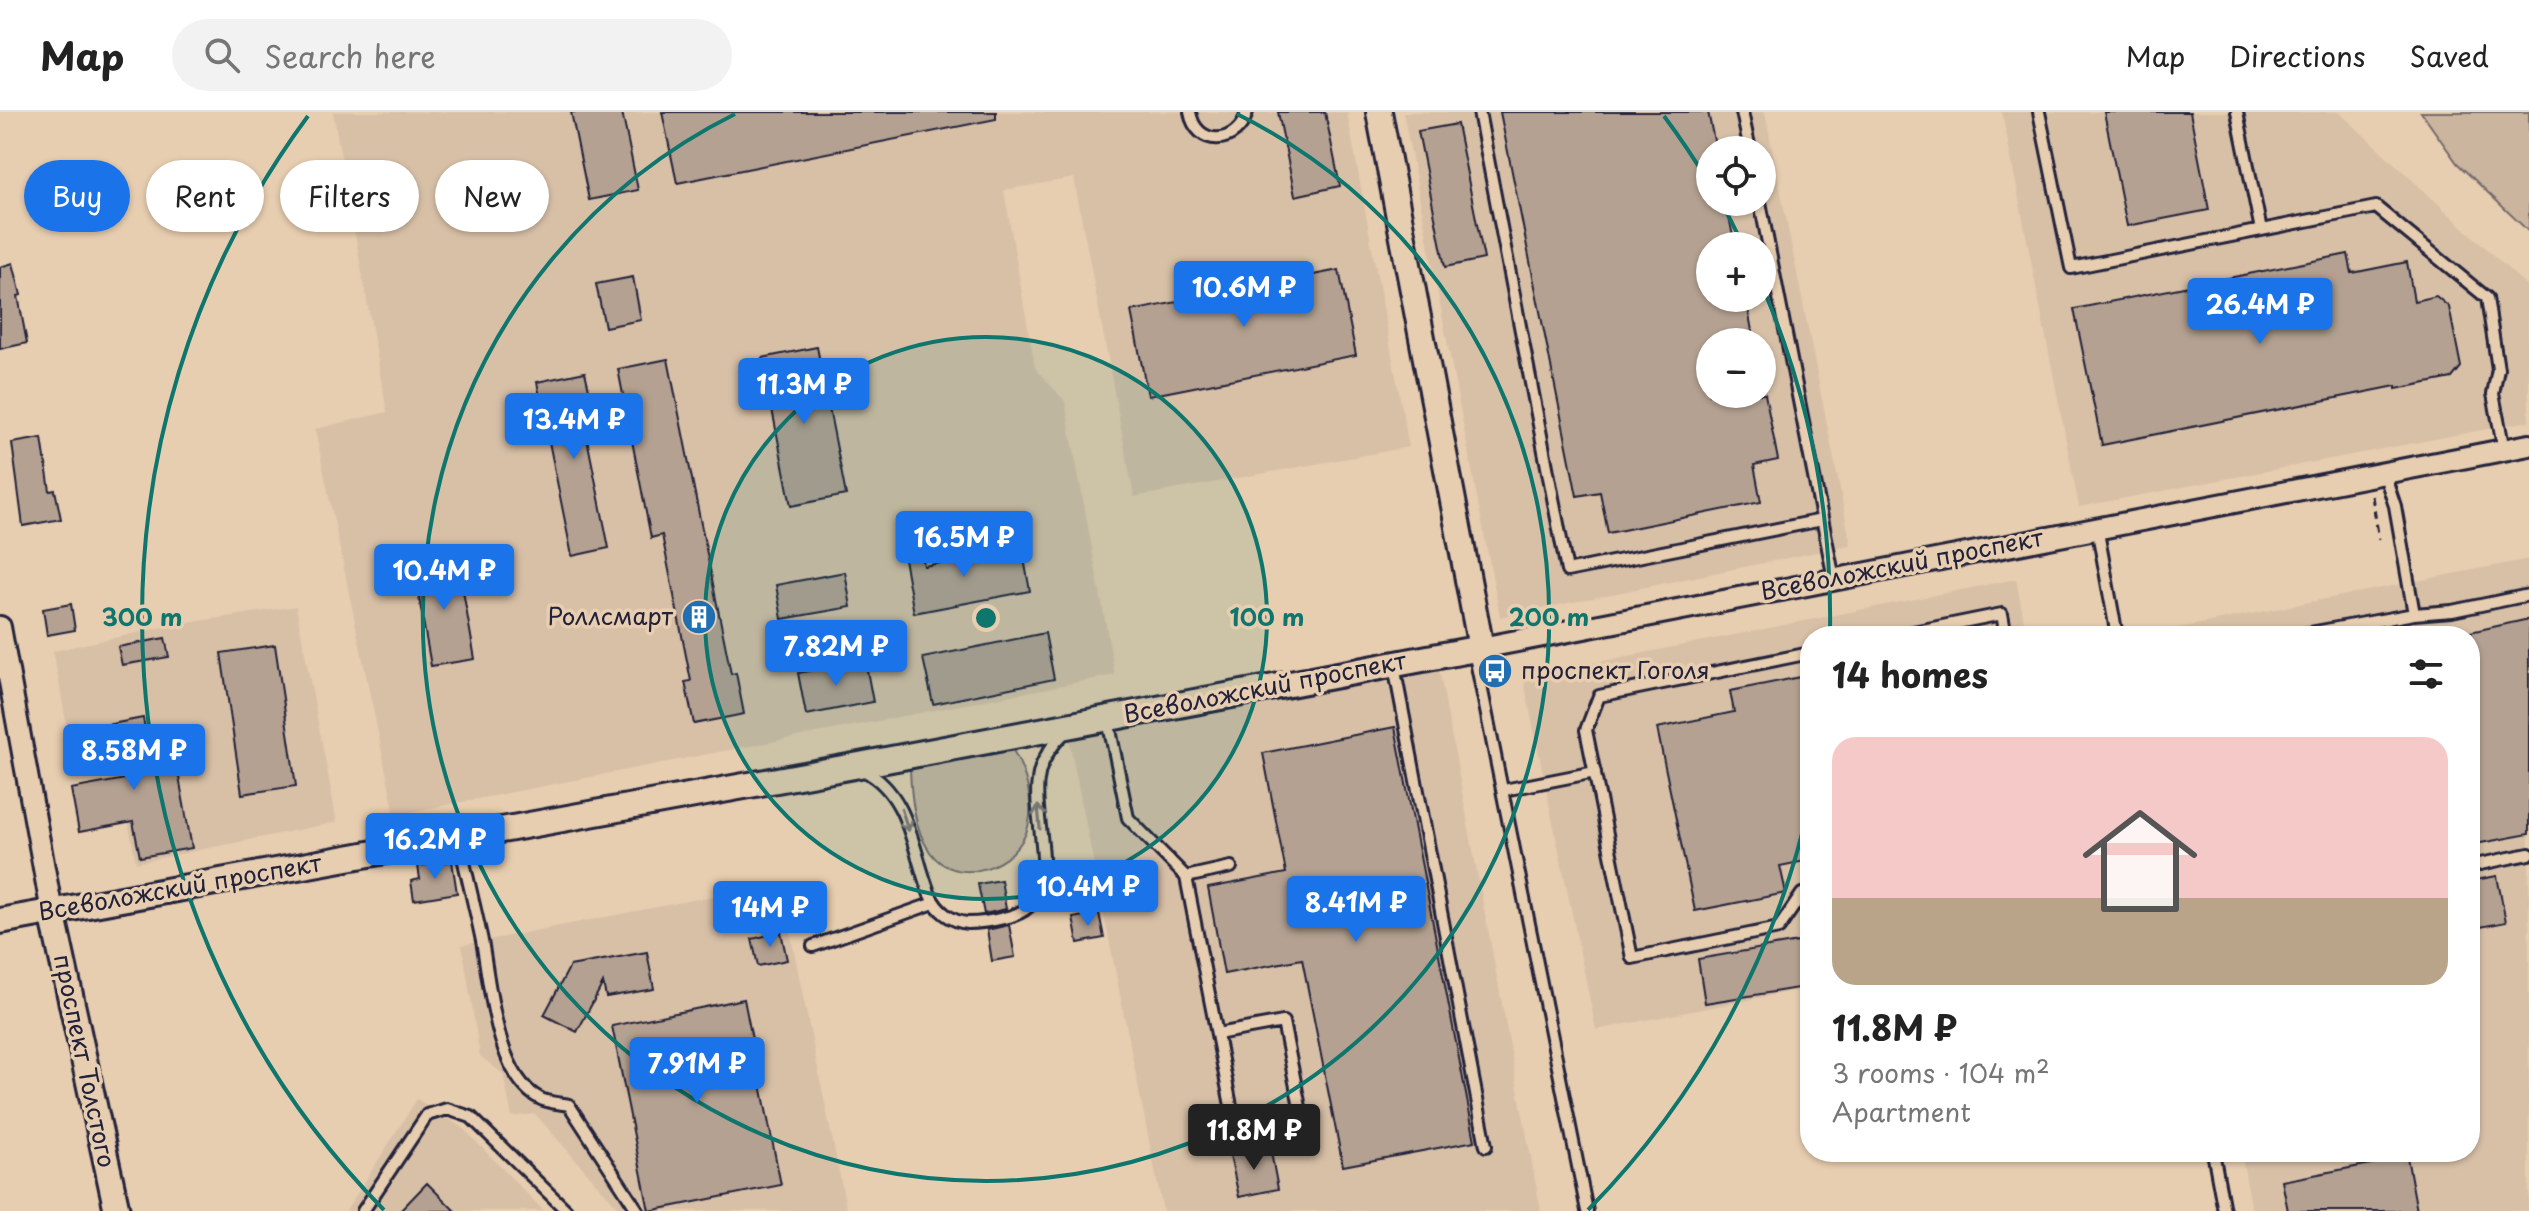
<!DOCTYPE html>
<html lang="en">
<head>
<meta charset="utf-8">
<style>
  body { margin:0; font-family:"Playpen Sans",sans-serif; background:#f2f2f2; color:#222; height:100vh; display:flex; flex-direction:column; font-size:30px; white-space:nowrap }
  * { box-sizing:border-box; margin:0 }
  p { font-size:26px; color:#767676 }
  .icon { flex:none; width:44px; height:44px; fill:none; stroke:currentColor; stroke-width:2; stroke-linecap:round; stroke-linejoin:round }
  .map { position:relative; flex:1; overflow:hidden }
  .side { position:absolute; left:1800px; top:514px; width:680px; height:536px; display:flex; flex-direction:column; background:#fff; border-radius:32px; box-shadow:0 2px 6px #0004 }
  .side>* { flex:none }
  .banner { position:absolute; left:24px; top:48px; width:760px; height:72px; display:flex; gap:16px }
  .fabs { position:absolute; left:1696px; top:24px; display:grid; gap:16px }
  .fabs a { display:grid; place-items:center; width:80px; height:80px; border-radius:50%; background:#fff; box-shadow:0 2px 6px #0004; font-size:40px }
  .price { position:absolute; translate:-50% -68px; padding:0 18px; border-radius:8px; background:#1a73e8; color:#fff; font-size:26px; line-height:52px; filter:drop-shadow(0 2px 4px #0008) }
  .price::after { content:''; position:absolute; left:50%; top:48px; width:24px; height:18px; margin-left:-12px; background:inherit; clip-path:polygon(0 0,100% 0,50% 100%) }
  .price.on { background:#222; color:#fff }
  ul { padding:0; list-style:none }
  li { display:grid; align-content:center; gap:16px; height:424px; padding:0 32px }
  li span { display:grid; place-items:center; height:248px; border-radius:24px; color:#555 }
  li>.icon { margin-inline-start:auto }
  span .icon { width:144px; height:144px; fill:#fffc; stroke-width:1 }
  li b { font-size:34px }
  h2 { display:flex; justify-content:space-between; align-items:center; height:96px; padding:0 32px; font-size:34px }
  .tag { padding:0 28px; border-radius:36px; background:#fff; box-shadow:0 2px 6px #0004; font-size:28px; line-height:72px }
  .tag.on { background:#1a73e8; color:#fff }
  header { display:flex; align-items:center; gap:48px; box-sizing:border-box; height:112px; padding:0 40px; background:#fff; border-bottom:2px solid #e0e0e0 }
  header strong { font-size:38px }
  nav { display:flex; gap:44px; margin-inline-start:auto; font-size:28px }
  .search { width:560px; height:72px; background:#f2f2f2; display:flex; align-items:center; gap:20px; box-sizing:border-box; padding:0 28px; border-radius:44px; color:#767676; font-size:30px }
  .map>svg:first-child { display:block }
  .built { fill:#d8c0a7; fill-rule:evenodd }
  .green { fill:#cbb59f; stroke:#766c6d; stroke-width:2 }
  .building { fill:#b4a191; stroke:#22223b; stroke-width:2 }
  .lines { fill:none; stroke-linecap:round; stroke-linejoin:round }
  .service-casing { stroke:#22223b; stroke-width:16 }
  .minor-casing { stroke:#22223b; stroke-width:26 }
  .tertiary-casing { stroke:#22223b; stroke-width:30 }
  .path { stroke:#22223b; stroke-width:3; stroke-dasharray:8 6; stroke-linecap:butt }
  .service { stroke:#e8ceb0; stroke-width:10 }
  .minor { stroke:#e8ceb0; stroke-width:20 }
  .tertiary { stroke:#e8ceb0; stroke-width:24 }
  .oneway { stroke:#857876 }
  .ring { fill:none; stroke:#0f766e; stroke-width:4 }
  .labels { text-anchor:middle; stroke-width:7; stroke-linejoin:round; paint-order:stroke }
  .street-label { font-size:24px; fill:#22223b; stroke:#e8ceb0 }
  .poi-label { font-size:24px; fill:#22223b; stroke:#e8ceb0; text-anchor:end }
  .centre { fill:#0f766e; stroke:#e8ceb0; stroke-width:4 }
  .ring-label { font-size:24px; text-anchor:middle; font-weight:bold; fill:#0f766e; stroke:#e8ceb0; stroke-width:7; stroke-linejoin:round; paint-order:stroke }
</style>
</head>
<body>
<header>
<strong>Map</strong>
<div class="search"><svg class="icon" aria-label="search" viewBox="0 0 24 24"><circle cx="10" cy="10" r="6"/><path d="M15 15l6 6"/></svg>Search here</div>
<nav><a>Map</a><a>Directions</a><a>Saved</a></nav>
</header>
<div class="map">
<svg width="2529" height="1099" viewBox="0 0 2529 1099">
  <rect width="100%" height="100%" fill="#e8ceb0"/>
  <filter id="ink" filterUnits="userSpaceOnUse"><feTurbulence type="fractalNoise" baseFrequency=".0125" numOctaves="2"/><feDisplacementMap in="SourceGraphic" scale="16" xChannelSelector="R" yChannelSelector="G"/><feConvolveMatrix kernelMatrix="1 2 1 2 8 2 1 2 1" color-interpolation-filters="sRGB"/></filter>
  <g filter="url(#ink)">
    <path class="built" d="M 333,0 L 1347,0 L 1409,335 L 1134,385 L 1074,66 L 1004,78 L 1035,256 L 1065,289 L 1115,563 L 395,703 L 315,317 L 387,300 Z
      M 1403,0 L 1765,0 L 1851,433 L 1500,505 ZM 1710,38 L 1762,38 L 1762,90 L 1710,90 ZM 1710,134 L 1762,134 L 1762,186 L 1710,186 ZM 1710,230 L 1762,230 L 1762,282 L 1710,282 Z
      M 2002,0 L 2339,0 L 2528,175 L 2529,309 L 2079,395 Z
      M 2529,447 L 2529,1099 L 2252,1099 L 2241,1040 L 2470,1040 L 2470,524 L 2154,524 L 2153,521 Z
      M 2016,467 L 2027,524 L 1810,524 L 1810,876 L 1596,918 L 1523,565 Z
      M 296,494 L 337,710 L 136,751 L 114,635 L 72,642 L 53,539 L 168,514 Z
      M 1439,557 L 1541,1099 L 1163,1099 L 1069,627 Z
      M 780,771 L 847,1099 L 621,1099 L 535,1002 L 512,1005 L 503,962 L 480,944 L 462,833 Z
      M 417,987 L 463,1016 L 544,1099 L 346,1099 Z"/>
    <path class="green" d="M 2421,0 L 2529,0 L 2529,120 L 2457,51 Z
      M 1013,638 C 1025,659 1035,690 1028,715 C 1018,754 957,778 930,740 C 914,717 911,684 910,657 Z"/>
    <path class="building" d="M 571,0 L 622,0 L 638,78 L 589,88 Z
      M 662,0 L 996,0 L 996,7 L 677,71 Z
      M 1278,0 L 1325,0 L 1340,74 L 1295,84 Z
      M 1500,0 L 1708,0 L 1716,38 L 1710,38 L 1710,90 L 1726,90 L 1735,134 L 1710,134 L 1710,186 L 1746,186 L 1754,230 L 1710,230 L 1710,282 L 1765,282 L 1778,348 L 1754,353 L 1761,390 L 1608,421 L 1600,380 L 1577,384 Z
      M 2104,0 L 2190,0 L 2209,98 L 2127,114 Z
      M 1457,12 L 1484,147 L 1445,155 L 1418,19 Z
      M 2348,142 L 2352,161 L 2407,150 L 2414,189 L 2436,184 L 2449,195 L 2461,255 L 2452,266 L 2396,277 L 2396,274 L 2102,333 L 2074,197 Z
      M 13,151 L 21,183 L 18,184 L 27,231 L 0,237 L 0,155 Z
      M 1278,151 L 1282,169 L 1339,158 L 1356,243 L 1148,284 L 1131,199 L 1213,183 L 1209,165 Z
      M 633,165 L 641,208 L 605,215 L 596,172 Z
      M 817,235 L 846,383 L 791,394 L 762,246 Z
      M 668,247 L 731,562 L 736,561 L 744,602 L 694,612 L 685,570 L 691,569 L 662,423 L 651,426 L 618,257 Z
      M 585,260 L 593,295 L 581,297 L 609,436 L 572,444 L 537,270 Z
      M 42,326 L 50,379 L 55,378 L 61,407 L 23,414 L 12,331 Z
      M 920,432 L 924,454 L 1022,436 L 1030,479 L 914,501 L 902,436 Z
      M 457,445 L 475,547 L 431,554 L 413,452 Z
      M 845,460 L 851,495 L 782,507 L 776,473 Z
      M 71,492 L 75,518 L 47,523 L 43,497 Z
      M 2529,507 L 2529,722 L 2470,733 L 2470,520 Z
      M 1045,521 L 1054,567 L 933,592 L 923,546 Z
      M 165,526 L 169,545 L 122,553 L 118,535 Z
      M 275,533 L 296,674 L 242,682 L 221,541 Z
      M 865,548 L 873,590 L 806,603 L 798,561 Z
      M 1810,563 L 1810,748 L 1780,754 L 1786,781 L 1695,799 L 1657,616 L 1734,600 L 1730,579 Z
      M 143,606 L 152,654 L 176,649 L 192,736 L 140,745 L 133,710 L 79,720 L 71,677 L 125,667 L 118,631 L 73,639 L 70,620 Z
      M 1395,615 L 1475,1029 L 1343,1054 L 1302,847 L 1224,862 L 1208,776 L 1286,761 L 1263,641 Z
      M 452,749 L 457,781 L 414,788 L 411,769 L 420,767 L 418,754 Z
      M 2497,764 L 2506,810 L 2470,817 L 2470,769 Z
      M 1001,768 L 1006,797 L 984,802 L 978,772 Z
      M 1099,801 L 1104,826 L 1078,831 L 1073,806 Z
      M 1009,813 L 1015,845 L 992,849 L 987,818 Z
      M 781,820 L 787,848 L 758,854 L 752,827 Z
      M 1804,829 L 1810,874 L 1705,891 L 1698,847 Z
      M 647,840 L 654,877 L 606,885 L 603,871 L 577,920 L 544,903 L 570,854 Z
      M 744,887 L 781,1073 L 649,1099 L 612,914 Z
      M 1270,1035 L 1278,1077 L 1239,1085 L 1230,1043 Z
      M 2407,1045 L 2417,1099 L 2288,1099 L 2282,1069 Z
      M 427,1071 L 455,1099 L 400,1099 Z"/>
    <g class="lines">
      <g class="service-casing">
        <path id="service" d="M 1190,0 C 1196,36 1238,34 1247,0
          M 1479,0 L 1567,459 L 1822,408
          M 1742,0 L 1750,38
          M 2039,0 L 2071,156 L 2376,95 L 2487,186 L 2498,257 L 2493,282 L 2504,338
          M 2237,0 L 2261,118
          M 1760,90 L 1834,467
          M 2097,415 L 2117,524
          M 2414,502 L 2452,499 L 2529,483
          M 1893,524 L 2002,502 L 2006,524
          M 2293,524 L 2414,502 L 2395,394 L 2384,361
          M 1474,539 L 1587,1099
          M 1810,541 L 1599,584 L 1586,618 L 1632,846 L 1779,816 L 1802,782 L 1810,781
          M 1394,554 L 1486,1034
          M 1108,608 L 1128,706 L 1186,765 L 1235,1014 L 1256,1028 L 1287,1024 L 1302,1005 L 1283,910 L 1217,922
          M 863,658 C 910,682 912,738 930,783 C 937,798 951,810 968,811 C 980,811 992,809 1004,806 C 1070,793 1031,713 1038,668 C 1040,650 1052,633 1064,621
          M 1504,678 L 1595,660
          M 459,727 C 466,761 475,795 482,829 C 490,872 496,963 539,986 C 547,991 560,991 569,993 L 638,1099
          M 2470,754 L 2529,742
          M 1186,765 L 1231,755
          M 813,834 L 934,791
          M 2213,1040 L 2224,1099
          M 363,1099 L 427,1003 L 447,997 L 471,1005 L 567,1099"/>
      </g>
      <g class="minor-casing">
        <path id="minor" d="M 0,515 L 52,800
          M 1481,536 L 2529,333"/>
      </g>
      <g class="tertiary-casing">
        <path id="tertiary" d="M 52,800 L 117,1099
          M 0,809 L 854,654 L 1481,536 L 1379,0"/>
      </g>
      <path class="path" d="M 2372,384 L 2379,428"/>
      <use href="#service" class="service"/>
      <use href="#minor" class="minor"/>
      <use href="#tertiary" class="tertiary"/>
    </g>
    <defs><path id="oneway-shaft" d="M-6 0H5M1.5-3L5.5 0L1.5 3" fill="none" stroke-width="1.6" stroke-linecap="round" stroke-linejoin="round" transform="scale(2)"/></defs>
    <g class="oneway">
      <use href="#oneway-shaft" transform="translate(1039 705) rotate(-95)"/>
      <use href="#oneway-shaft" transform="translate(905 708) rotate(72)"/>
    </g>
  </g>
  <circle cx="986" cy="506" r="281" fill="#0f766e" fill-opacity=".12"/>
  <g class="ring">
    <circle cx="986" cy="506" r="281"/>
    <path d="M1237 2A563 563 0 1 1 735 2"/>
    <path d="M1810 689A844 844 0 0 1 1588 1098M384 1098A844 844 0 0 1 308 4M1664 4A844 844 0 0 1 1709 71M1721 90A844 844 0 0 1 1741 129M1763 176A844 844 0 0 1 1830 521"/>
  </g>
  <defs>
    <g id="building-disc" transform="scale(1.8)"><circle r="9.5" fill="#1f6fb2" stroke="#e8ceb0"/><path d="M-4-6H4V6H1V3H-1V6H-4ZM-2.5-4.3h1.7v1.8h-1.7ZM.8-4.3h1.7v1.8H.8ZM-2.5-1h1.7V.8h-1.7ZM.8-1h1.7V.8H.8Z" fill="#fff"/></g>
    <g id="bus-disc" transform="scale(1.8)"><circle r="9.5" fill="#1f6fb2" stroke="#e8ceb0"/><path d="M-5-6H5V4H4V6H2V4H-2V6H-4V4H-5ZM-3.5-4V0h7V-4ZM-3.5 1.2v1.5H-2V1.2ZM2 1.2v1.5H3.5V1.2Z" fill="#fff"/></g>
  </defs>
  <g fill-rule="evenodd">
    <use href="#building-disc" x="699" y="505"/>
    <use href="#bus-disc" x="1495" y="559"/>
  </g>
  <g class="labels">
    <g class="street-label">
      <text transform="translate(1902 453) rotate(-11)" y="8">Всеволожский проспект</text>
      <text transform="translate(1265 576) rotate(-11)" y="8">Всеволожский проспект</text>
      <text transform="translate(180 776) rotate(-10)" y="8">Всеволожский проспект</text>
      <text transform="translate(84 949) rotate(78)" y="8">проспект Толстого</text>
    </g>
    <g class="poi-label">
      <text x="673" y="513">Роллсмарт</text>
      <text x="1521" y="567" text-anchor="start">проспект Гоголя</text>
    </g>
  </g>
  <circle cx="986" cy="506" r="12" class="centre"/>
  <g class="ring-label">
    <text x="1267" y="514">100 m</text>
    <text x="1549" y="514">200 m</text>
    <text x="142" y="514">300 m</text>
  </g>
</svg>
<div class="fabs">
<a><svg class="icon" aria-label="locate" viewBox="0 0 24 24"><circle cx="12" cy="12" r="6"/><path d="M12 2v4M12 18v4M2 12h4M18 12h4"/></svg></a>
<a>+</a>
<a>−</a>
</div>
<b class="price" style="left:1244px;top:217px">10.6M ₽</b>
<b class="price" style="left:2260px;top:234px">26.4M ₽</b>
<b class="price" style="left:804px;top:314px">11.3M ₽</b>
<b class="price" style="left:574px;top:349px">13.4M ₽</b>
<b class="price" style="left:964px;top:467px">16.5M ₽</b>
<b class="price" style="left:444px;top:500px">10.4M ₽</b>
<b class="price" style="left:836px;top:576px">7.82M ₽</b>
<b class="price" style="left:134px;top:680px">8.58M ₽</b>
<b class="price" style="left:435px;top:769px">16.2M ₽</b>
<b class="price" style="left:1088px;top:816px">10.4M ₽</b>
<b class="price" style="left:1356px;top:832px">8.41M ₽</b>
<b class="price" style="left:770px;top:837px">14M ₽</b>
<b class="price" style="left:697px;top:993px">7.91M ₽</b>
<b class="price on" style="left:1254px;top:1060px">11.8M ₽</b>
<div class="banner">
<a class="tag on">Buy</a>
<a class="tag">Rent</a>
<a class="tag">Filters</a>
<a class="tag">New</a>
</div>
<section class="side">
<h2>14 homes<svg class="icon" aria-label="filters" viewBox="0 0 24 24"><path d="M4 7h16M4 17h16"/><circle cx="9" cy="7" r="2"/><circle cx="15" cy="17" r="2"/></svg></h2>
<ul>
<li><span style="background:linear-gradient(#f6c9c9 65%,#b9a48a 0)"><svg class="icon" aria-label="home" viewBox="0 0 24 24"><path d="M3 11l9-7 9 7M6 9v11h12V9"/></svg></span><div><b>11.8M ₽</b><p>3 rooms · 104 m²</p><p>Apartment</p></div></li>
</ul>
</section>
</div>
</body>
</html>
